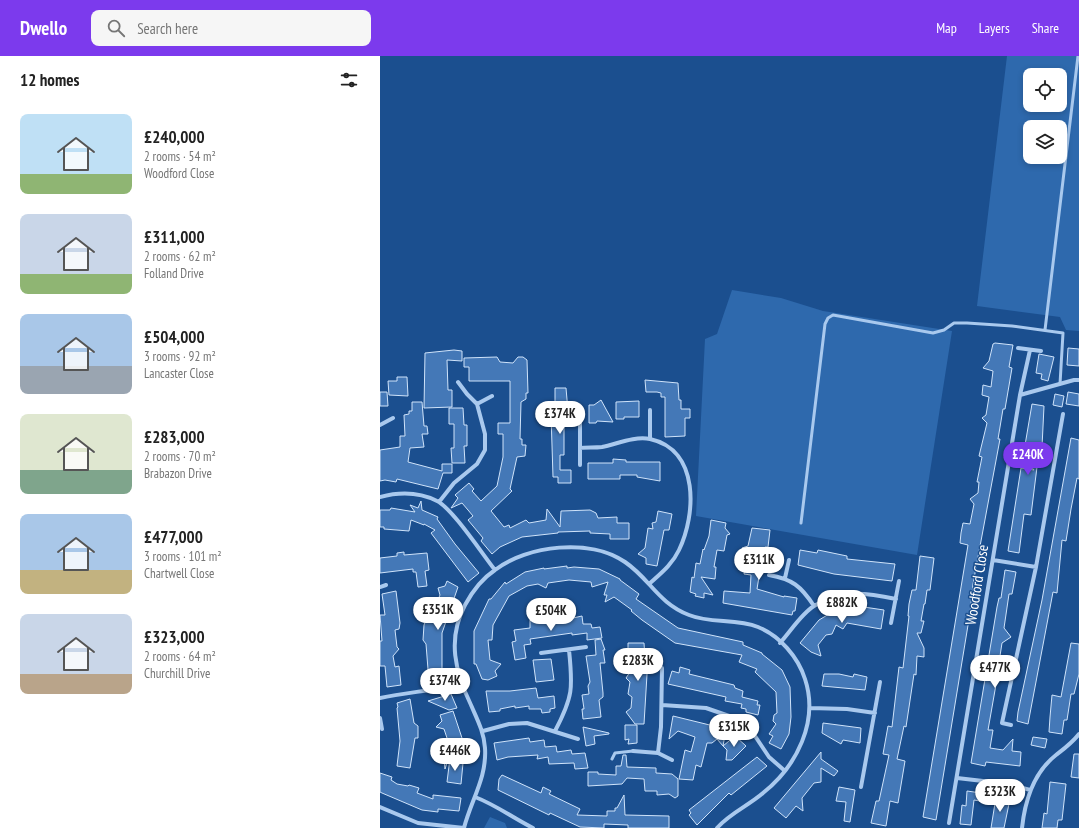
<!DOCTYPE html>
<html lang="en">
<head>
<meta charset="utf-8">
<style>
  body { margin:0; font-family:"PT Sans Narrow",sans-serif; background:#f6f6f6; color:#222; height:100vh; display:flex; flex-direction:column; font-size:15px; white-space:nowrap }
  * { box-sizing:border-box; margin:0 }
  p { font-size:13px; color:#767676 }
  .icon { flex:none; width:22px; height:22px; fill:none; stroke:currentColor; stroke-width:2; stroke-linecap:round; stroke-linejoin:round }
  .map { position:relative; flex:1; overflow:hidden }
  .drawer { display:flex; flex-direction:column; background:#fff; width:380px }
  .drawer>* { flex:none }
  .buttons { position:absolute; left:643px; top:12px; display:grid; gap:8px }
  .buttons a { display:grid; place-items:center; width:44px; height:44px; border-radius:8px; background:#fff; box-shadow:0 2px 6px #0003; font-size:20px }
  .price { position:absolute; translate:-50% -34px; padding:0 9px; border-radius:14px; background:#fff; color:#222; font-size:13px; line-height:26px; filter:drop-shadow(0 1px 2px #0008) }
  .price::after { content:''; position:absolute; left:50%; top:24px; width:12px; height:9px; margin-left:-6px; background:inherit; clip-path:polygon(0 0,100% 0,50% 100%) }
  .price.current { background:#7c3aed; color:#fff }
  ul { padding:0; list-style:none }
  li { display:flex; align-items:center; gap:12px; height:100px; padding:0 20px }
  li span { display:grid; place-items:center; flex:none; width:112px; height:80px; border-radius:8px; color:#555 }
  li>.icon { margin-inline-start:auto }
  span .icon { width:48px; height:48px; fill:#fffc; stroke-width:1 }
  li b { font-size:17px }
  h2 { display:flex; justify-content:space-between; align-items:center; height:48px; padding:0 20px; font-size:17px }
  header { display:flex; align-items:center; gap:24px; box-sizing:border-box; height:56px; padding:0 20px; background:#7c3aed; color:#fff }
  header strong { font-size:19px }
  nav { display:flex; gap:22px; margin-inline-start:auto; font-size:14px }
  .search { width:280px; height:36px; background:#f6f6f6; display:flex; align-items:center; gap:10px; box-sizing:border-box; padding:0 14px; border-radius:8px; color:#767676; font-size:15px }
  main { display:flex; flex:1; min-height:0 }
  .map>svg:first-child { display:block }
  .green { fill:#2e69ad; fill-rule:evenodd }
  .building { fill:#4478b7; stroke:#cfe3fa }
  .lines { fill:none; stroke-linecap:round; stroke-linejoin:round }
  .lane { stroke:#a9c9ee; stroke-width:3 }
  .street { stroke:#a9c9ee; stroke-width:4 }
  .labels { text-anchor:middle; stroke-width:3; stroke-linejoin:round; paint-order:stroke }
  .street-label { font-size:15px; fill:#fff; stroke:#1b4f8f }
</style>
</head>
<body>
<header>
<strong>Dwello</strong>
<div class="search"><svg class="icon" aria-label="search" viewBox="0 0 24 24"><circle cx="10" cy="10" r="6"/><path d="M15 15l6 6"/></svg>Search here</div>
<nav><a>Map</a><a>Layers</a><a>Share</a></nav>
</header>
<main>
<section class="drawer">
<h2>12 homes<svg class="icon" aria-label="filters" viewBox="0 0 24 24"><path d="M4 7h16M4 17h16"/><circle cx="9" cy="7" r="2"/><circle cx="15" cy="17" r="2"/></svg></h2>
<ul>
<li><span style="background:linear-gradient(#bfe0f5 75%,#8fb573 0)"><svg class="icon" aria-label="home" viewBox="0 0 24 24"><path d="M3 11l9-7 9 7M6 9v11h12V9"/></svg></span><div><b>£240,000</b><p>2 rooms · 54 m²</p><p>Woodford Close</p></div></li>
<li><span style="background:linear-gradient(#c9d6e8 75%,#8fb573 0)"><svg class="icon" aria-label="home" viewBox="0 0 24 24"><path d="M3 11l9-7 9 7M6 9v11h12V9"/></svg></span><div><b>£311,000</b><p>2 rooms · 62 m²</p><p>Folland Drive</p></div></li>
<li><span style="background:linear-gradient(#a9c7e8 65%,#9aa5b1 0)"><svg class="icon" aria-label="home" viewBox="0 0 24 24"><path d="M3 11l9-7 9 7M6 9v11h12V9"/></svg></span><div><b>£504,000</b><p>3 rooms · 92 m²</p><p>Lancaster Close</p></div></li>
<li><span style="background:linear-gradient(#dfe7d0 70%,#7fa58c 0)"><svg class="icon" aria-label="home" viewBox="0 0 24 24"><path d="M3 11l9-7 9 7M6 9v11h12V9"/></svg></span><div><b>£283,000</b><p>2 rooms · 70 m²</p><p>Brabazon Drive</p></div></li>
<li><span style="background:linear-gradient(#a9c7e8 70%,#c2b280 0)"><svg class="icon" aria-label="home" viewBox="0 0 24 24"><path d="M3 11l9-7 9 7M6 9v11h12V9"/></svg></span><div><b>£477,000</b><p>3 rooms · 101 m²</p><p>Chartwell Close</p></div></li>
<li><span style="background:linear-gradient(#c9d6e8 75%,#b9a48a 0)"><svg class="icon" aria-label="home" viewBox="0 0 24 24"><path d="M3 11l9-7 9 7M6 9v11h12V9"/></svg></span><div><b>£323,000</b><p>2 rooms · 64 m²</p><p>Churchill Drive</p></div></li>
</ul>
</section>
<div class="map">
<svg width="699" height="772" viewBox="0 0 699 772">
  <rect width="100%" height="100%" fill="#1b4f8f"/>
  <path class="green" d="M 627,0 L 699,0 L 699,275 L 686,274 L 680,261 L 597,250 ZM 650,19 L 680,19 L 680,49 L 650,49 ZM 650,71 L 680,71 L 680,101 L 650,101 Z
    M 352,234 L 401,242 L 443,255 L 572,275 L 537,499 L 316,460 L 325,283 L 337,278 Z
    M 110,761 L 125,767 L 127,772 L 104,772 Z"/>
  <path class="building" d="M 615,287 L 633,289 L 629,311 L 632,312 L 625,353 L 623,353 L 618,383 L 620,383 L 593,528 L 590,557 L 556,764 L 543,761 L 588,489 L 580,487 L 581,477 L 583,467 L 590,468 L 594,448 L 590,443 L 598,437 L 599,426 L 597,426 L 602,401 L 599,400 L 607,367 L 602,362 L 606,359 L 609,341 L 602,339 L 603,329 L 611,331 L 613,315 L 603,312 L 609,305 L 613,288 Z
    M 688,292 L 699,293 L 699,310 L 687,309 Z
    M 74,294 L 82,295 L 82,305 L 67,304 L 68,334 L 72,334 L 72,351 L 44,352 L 45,297 Z
    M 659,298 L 674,301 L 668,325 L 661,323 L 662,318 L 656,317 Z
    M 117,301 L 120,306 L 133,307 L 138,301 L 143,301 L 147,304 L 148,337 L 146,337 L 146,343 L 141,346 L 140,383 L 142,383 L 142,389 L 146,389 L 145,400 L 137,401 L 130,433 L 132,435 L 111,455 L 124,471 L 129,469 L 130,472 L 146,464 L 149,467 L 166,464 L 167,453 L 180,471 L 181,455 L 210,454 L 216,457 L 218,462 L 237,461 L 237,467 L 249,467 L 249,483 L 230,483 L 230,478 L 210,477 L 210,475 L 178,476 L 178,477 L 142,481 L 120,491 L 112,498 L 101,485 L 103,482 L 88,464 L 93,460 L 88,454 L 82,447 L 71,452 L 78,442 L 75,439 L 89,427 L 94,433 L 92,435 L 101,445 L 117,430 L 123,401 L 123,378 L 118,378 L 118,367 L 130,367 L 130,325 L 89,325 L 89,311 L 84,311 L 84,302 Z
    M 17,321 L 27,321 L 28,340 L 9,339 L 8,325 L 17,325 Z
    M 265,324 L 298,327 L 299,344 L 301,344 L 301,353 L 310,353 L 310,362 L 305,362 L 305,380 L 285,381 L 285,341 L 281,341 L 281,337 L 277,336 L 266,336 Z
    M 175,332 L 186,332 L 188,355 L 187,364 L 184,365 L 184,399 L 180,399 L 180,414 L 191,414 L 191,427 L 178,427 L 178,421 L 173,421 L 171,358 L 175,358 Z
    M 0,336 L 7,336 L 8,350 L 0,350 Z
    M 688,336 L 699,338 L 699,350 L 686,348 Z
    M 675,338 L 684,340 L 682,351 L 673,349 Z
    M 221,344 L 233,366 L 217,365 L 216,367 L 209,367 L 209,349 L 214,349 Z
    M 259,345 L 259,361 L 244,361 L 244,363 L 236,363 L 236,346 Z
    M 32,346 L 42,346 L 44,370 L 47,370 L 48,378 L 42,378 L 44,391 L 30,392 L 28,406 L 62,415 L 62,408 L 72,408 L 72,417 L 63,417 L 58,433 L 17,423 L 16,426 L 5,424 L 0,425 L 0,394 L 20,391 L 20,380 L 25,380 L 24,359 L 29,358 L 29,355 L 32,355 Z
    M 652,348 L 664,350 L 662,391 L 660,403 L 658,403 L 651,459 L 644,458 L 639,497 L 628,495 L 641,412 L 654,414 L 643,401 Z
    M 69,352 L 83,352 L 84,369 L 87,369 L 87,390 L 84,390 L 85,407 L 72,407 L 71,392 L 74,392 L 74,368 L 69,368 Z
    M 691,382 L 699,384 L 699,423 L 697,422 L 691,453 L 686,485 L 682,484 L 677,537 L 673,536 L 648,668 L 637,665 L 638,656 L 662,544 Z
    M 233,403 L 246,404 L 246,406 L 280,406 L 280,425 L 257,421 L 257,419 L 240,419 L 240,423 L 208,423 L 208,407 L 233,407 Z
    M 41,445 L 42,454 L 58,461 L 57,463 L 75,488 L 99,517 L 88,526 L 51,477 L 55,474 L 44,468 L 44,469 L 31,464 L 29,475 L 4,473 L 4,471 L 0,471 L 0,454 L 10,454 L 11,452 L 35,456 L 30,449 L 38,452 Z
    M 278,455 L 292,458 L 289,474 L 284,474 L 277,510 L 266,508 L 266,502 L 258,498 L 265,492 L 268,472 L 273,473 L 272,467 L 276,466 Z
    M 331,464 L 346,467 L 345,472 L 350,478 L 347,479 L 344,495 L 337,494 L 334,511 L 336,511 L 335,523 L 321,521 L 333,539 L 324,537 L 324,542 L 315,540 L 316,538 L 310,536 L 312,521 L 314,522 L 316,507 L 320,508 L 323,493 L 324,494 L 329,480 Z
    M 372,472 L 390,474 L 388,491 L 385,491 L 383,502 L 382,502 L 377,533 L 404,541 L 404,540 L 417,542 L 415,555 L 413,555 L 412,559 L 343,547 L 344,535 L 370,537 L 371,519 L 364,518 L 368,497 L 362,492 L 368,490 Z
    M 420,494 L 437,497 L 438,494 L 467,500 L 467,503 L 515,508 L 512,525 L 454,518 L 418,509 Z
    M 24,496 L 24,499 L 47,497 L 49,514 L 45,515 L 47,530 L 38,531 L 36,516 L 33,516 L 33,513 L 0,517 L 0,502 L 17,500 L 17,497 Z
    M 540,500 L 554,502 L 550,534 L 547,534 L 545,548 L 544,548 L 541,565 L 544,565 L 541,577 L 537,577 L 544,592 L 544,601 L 537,600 L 536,619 L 534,618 L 526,671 L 524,670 L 517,703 L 525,705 L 518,747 L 510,745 L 506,770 L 491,767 L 496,745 L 499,745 L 509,699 L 503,698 L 508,670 L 512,671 L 519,611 L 523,612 L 529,560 L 528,560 L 529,548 L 532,534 L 536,534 Z
    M 187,510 L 187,512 L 194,511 L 219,513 L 240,523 L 240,524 L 259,538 L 256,543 L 298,572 L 363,586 L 363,589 L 382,597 L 382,598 L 402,614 L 410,631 L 411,661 L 409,678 L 401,693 L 389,687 L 393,680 L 389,678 L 396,668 L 393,665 L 394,659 L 397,657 L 396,636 L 375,616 L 377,613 L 359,606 L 362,599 L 295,587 L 262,564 L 251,555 L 252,554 L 234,541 L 225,546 L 227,539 L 224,539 L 228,526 L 212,531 L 211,526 L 189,524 L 168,527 L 166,532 L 158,528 L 147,530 L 129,540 L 113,569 L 112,584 L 108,584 L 110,604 L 121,608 L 115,615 L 117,620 L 108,624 L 102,623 L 96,608 L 94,608 L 94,575 L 109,543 L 111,543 L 125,526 L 126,528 L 145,516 L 164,512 L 164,513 Z
    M 625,514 L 636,516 L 632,538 L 629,538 L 624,572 L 631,581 L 622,587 L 620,600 L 621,600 L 608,674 L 613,674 L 610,692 L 623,694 L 633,683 L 632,695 L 641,696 L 640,710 L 606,706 L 605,710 L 591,707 L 617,551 L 619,542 L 621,542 Z
    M 67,525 L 78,531 L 62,577 L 62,624 L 49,626 L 46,588 L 43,584 L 44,569 L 48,559 L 51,560 L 60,539 L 58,532 L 65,530 Z
    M 16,535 L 20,567 L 19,573 L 15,574 L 17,591 L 19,593 L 13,600 L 15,611 L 19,610 L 21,629 L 7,631 L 5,610 L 0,610 L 0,585 L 2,585 L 0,559 L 5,559 L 2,538 Z
    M 477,550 L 504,554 L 501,573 L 467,567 L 463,573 L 456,569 L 452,578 L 446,579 L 438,589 L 441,600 L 431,596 L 420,587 L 439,564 L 454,555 L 476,552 Z
    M 180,560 L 184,564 L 202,560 L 203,568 L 211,568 L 212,572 L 220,571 L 222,582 L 207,584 L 207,577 L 192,579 L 192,577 L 150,583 L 151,588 L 144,589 L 146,602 L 135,604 L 132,586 L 136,585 L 134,574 L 150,572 L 150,564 Z
    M 221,583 L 225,594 L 223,594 L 225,607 L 220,607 L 223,637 L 223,641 L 219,644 L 221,661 L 203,663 L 202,653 L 204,653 L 202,639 L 209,638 L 208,630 L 210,626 L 206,600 L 216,599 L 215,584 Z
    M 248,587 L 264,587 L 265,602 L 268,602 L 264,668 L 255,668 L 246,656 L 251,652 L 252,641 L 248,638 L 250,626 L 246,622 L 254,610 L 246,606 L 248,603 Z
    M 691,587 L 699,588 L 699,618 L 694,638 L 691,638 L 687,664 L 684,664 L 682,678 L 669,676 L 670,661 L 672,639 L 681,641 Z
    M 171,603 L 174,624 L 156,626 L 153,604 Z
    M 300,611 L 310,614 L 309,618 L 354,629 L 355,632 L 363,635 L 362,641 L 378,645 L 377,649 L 380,649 L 378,659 L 366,656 L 366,653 L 361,652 L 362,648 L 345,645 L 346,641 L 288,628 L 292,615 L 299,617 Z
    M 444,618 L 459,618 L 473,621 L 474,618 L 487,621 L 485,634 L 442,630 Z
    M 156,632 L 158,642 L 174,640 L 175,652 L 170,653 L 170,656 L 162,657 L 161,653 L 149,653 L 149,650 L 135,652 L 135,650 L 120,653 L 120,655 L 109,656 L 106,635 L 130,635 Z
    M 71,638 L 77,652 L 69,654 L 48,645 Z
    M 30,643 L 34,667 L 38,670 L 38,682 L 35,682 L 30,712 L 17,710 L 20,685 L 17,652 L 18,651 L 17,647 Z
    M 73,655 L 82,682 L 84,697 L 71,694 L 65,713 L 63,693 L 69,688 L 64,673 L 56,671 L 62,665 L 60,659 Z
    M 293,660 L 346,673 L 343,690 L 337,683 L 332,687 L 327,687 L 321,711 L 316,709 L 313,724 L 299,723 L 305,694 L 311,696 L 315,681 L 298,675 L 289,683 Z
    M 443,667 L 481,672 L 480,687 L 463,684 L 461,688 L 442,677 Z
    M 245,669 L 257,669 L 257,687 L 248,688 L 249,683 L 245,684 Z
    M 203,671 L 229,677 L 229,678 L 214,680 L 215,688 L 206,690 Z
    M 355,680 L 366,690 L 352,704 L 346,704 L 347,694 L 343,690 Z
    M 653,681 L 667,683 L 665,692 L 651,689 Z
    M 149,682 L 150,686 L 164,684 L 165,691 L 176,690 L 177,696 L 191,694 L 192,698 L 205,697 L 208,712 L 195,713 L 194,707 L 169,708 L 168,701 L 157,703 L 158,699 L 128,701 L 117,704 L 114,687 Z
    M 441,696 L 441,703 L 458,715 L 454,720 L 441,712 L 441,726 L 434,727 L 422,742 L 423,755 L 416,750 L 406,762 L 394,752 Z
    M 694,698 L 699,698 L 699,722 L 691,721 Z
    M 243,699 L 246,699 L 247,711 L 276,712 L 276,717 L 292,718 L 298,723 L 298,740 L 295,742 L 289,738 L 277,739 L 277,735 L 265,735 L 264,723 L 247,722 L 242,728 L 208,730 L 208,716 L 218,716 L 218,718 L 236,719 L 236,710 L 241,710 Z
    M 377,701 L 387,710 L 351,739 L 349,737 L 317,769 L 309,759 L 311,757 L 309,754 Z
    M 70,702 L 83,707 L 81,728 L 67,726 Z
    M 0,717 L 12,721 L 11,724 L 17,728 L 28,730 L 29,729 L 39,732 L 37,737 L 53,743 L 53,739 L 81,742 L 79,755 L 58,753 L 58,756 L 42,754 L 2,737 L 0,736 Z
    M 122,719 L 161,737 L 163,731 L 171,735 L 169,738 L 200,753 L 197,759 L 227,760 L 227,755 L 235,755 L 235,752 L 237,752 L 244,739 L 245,759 L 289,760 L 289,772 L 248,772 L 248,769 L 224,768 L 224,772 L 200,771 L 170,757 L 169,759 L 118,734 L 119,723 Z
    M 670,726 L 686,728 L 682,764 L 678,764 L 677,772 L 662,772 L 664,757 L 667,758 Z
    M 459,731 L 475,734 L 470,766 L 464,765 L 466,746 L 456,745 Z
    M 587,735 L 601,737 L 600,745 L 594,744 L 591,769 L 580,768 L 582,749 L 586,750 Z
    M 616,741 L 630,743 L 624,772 L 611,772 Z"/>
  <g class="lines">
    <path class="lane" d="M 665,274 L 698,0
      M 421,467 L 445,268 L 448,262 L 453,259 L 553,277 L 564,274 L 574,267 L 587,267 L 632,270 L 683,277 L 680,328
      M 232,703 L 235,697 L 253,695"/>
    <path class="street" d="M 638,292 L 661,295
      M 640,339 L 694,324 L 699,324
      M 97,348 L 112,340
      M 0,369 L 13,362
      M 270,383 L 270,354
      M 200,392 C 207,391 214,392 222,391 C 237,388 254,380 270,383 C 320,394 316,459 299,494 C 292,509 280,518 269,528
      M 200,409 L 200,367
      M 0,441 C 19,436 39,436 57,445 C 72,452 103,499 115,514
      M 59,446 L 74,427 L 97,408 L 105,394 L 105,378 L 97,348 L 87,338 L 78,326
      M 613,504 L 656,511
      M 389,519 C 412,523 421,530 434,550
      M 405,522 L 409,504
      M 0,531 L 6,529
      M 511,567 L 519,525
      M 400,587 C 411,575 421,558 434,550 C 460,533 487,537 516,543
      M 161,597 L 206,591
      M 0,642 C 27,636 54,635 81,628
      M 282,649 L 326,652 L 352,661 L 371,674 L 389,701 L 405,715
      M 430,652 L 467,653 L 495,657
      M 0,662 L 2,673
      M 631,669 L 622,667 L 656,511 L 683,358
      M 103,675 L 129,668 L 147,667 L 198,683
      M 175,675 C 193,641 193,632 189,594
      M 253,695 L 278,697 L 292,704
      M 278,697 L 281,671 L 282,612
      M 577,722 L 629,728 L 650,734
      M 481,731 L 500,626
      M 95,741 C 116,749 133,762 153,772
      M 0,751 L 38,767 L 84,772
      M 569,767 L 640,339 L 650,294
      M 84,772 C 91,744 107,722 105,692 C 104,676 97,663 91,649 C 75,616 67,583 85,549 C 92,536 103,522 115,514 C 147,489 211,482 245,506 C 270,523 278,547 309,559 C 331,568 356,562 378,571 C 400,580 418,601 425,623 C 439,665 417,710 383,737 C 368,750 350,757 337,772
      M 642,772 C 645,744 653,717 676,699 C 685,692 692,687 699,678"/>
  </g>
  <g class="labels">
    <g class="street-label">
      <text transform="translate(597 529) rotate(-81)" y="5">Woodford Close</text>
    </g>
  </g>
</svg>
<div class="buttons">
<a><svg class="icon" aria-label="locate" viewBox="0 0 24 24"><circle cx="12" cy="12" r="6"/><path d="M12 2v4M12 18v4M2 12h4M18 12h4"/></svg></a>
<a><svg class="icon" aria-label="layers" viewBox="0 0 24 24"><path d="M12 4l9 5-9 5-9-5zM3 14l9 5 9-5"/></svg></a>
</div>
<b class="price" style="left:180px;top:379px">£374K</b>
<b class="price current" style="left:648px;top:420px">£240K</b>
<b class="price" style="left:379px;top:525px">£311K</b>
<b class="price" style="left:462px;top:568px">£882K</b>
<b class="price" style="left:58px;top:575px">£351K</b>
<b class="price" style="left:171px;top:576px">£504K</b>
<b class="price" style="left:258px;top:626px">£283K</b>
<b class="price" style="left:615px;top:633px">£477K</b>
<b class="price" style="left:65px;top:646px">£374K</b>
<b class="price" style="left:354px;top:692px">£315K</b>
<b class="price" style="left:75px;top:716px">£446K</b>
<b class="price" style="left:620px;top:757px">£323K</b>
</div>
</main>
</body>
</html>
